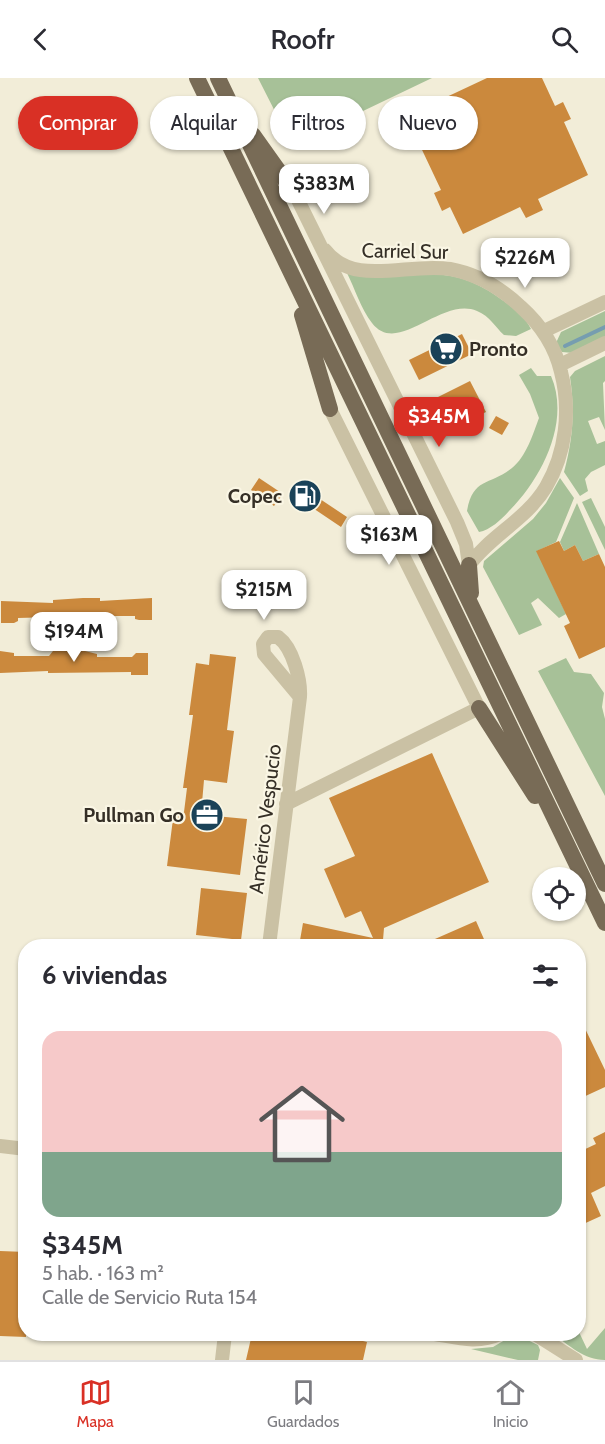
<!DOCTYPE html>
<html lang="es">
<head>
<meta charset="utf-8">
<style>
  body { margin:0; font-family:Cabin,sans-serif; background:#f7f7f7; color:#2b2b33; height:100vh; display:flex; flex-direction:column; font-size:22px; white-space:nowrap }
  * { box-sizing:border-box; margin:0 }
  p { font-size:20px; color:#7c7c81 }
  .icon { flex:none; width:33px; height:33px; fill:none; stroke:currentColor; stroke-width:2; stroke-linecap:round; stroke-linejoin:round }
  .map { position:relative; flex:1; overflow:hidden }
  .side { position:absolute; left:18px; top:861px; width:568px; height:402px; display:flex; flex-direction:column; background:#fff; border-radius:24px; box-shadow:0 2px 4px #0004 }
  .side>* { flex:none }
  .guide { position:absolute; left:18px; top:18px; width:570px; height:54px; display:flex; gap:12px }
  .tools { position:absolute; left:532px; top:789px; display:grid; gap:12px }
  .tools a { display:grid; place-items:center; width:54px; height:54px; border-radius:50%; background:#fff; box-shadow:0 2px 4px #0004; font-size:30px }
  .price { position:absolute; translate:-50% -51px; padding:0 14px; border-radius:12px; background:#fff; color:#222; font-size:20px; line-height:39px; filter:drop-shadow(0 2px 3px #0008) }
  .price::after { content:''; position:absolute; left:50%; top:36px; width:18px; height:14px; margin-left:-9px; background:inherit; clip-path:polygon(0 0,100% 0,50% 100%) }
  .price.current { background:#d93025; color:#fff }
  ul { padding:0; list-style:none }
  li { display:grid; align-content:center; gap:12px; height:318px; padding:0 24px }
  li span { display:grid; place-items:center; height:186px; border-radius:18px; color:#555 }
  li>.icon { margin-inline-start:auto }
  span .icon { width:108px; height:108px; fill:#fffc; stroke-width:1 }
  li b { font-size:26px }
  h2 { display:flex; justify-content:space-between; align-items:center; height:72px; padding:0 24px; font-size:26px }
  .tag { padding:0 21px; border-radius:27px; background:#fff; box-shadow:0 2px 4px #0004; font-size:21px; line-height:54px }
  .tag.current { background:#d93025; color:#fff }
  header { display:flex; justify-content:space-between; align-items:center; height:78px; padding:0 24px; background:#fff; font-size:27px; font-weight:600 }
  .tabs { display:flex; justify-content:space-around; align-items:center; height:84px; border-top:2px solid #e1e1e2; background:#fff; font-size:16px; color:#7c7c81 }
  .tabs a { display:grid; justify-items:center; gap:3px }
  .tabs .current { color:#d93025 }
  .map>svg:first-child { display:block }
  .green { fill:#a7c198 }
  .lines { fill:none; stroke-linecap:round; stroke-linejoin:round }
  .stream { stroke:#769db0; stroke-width:4 }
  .building { fill:#cb893d }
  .minor { stroke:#cac1a4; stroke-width:14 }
  .major { stroke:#786b56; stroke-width:16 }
  .labels { text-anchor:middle; stroke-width:4.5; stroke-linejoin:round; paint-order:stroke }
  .street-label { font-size:20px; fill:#352f26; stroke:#faf6e4 }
  .poi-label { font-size:20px; font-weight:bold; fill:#352f26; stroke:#faf6e4; text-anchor:end }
</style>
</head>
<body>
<header><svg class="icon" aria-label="back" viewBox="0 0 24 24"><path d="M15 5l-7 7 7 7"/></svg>Roofr<svg class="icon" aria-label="search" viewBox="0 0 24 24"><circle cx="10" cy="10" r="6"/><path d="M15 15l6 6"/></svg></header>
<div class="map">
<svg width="605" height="1282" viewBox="0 0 605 1282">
  <rect width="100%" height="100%" fill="#f2edd8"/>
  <path class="green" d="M 258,0 L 432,0 L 292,67 Z
    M 347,195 C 406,209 438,177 498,219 C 511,228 524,237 531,251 L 516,258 L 504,257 C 495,249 490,238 477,233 C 441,218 398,279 372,245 C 361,231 355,211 347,195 Z
    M 605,233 L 605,259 L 573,275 L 562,274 L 556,265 L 561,254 Z
    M 605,278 L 605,303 L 603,305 L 605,352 L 599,339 L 588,343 L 597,366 L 605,363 L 605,387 L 591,394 L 585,401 L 588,413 L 580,418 L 564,394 C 573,361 575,332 570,299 L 575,293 Z
    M 531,290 L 537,298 L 551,298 C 571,344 541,401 509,433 C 501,442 490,452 479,454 L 467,433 C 473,399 490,408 512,390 C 526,379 533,356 539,340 L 530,316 L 519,297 Z
    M 560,400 L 574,420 L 556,464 L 537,473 L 566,536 L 559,540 L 538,520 L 531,525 L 542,547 L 519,557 L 483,489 L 484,483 L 533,441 L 546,425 Z
    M 591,420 L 605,449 L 605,472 L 582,424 Z
    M 577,425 L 599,476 L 583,483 L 575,467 L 564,473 L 560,464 Z
    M 566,580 L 574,594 L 591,596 L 604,615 L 602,629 L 605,641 L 605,718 L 538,593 Z
    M 605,1250 L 605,1282 C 584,1282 569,1267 553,1256 L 579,1254 L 587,1271 Z
    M 515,1256 L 538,1267 L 540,1272 L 538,1282 L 518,1282 L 471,1271 L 493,1269 Z"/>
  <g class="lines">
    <path class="stream" d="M 565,268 L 605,249"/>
  </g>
  <path class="building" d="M 487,0 L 542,0 L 555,28 L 563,24 L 571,41 L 564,44 L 588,97 L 538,121 L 543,132 L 526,140 L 520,129 L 463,156 L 450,129 L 442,133 L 434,115 L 441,112 L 406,38 Z
    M 462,256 L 472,276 L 419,302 L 409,282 Z
    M 470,303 L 486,334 L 443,355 L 428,324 Z
    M 496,338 L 509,345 L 502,357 L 489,350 Z
    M 259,400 L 283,416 L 274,428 L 251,412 Z
    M 299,407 L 347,439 L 341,449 L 292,416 Z
    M 559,463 L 564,473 L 575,467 L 583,483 L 599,476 L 605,489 L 605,569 L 579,581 L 564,548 L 570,545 L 536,473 Z
    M 83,520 L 100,520 L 100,523 L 152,520 L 152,542 L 139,542 L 135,541 L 135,538 L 100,538 L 100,541 L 89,544 L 58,544 L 53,543 L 53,539 L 18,540 L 18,543 L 14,545 L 1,545 L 1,523 L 53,525 L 53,522 Z
    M 0,573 L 14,575 L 14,578 L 49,578 L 53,573 L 85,573 L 97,576 L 97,579 L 132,579 L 136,575 L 148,575 L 148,597 L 131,597 L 131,594 L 48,595 L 48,593 L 0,595 Z
    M 210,576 L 236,579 L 227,652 L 234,653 L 227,705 L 204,702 L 202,725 L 216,727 L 215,738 L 247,741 L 240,797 L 167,788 L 174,733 L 184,734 L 187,710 L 183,710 L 193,637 L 189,637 L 196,585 L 209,587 Z
    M 432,675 L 489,804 L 384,850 L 383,862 L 394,864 L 393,868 L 299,868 L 303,845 L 373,860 L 361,833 L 345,840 L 324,791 L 355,778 L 329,720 Z
    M 201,810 L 247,815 L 241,862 L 196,857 Z
    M 476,843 L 487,868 L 419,868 Z
    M 579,938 L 605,992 L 605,1009 L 579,1021 Z
    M 605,1054 L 605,1108 L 591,1115 L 601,1138 L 579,1148 L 579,1074 L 596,1066 L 593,1060 Z
    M 0,1173 L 26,1174 L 26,1259 L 0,1258 Z
    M 252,1256 L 365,1256 L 363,1263 L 367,1264 L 363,1282 L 246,1282 Z"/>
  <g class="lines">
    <path class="minor" d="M 295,116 L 457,444 L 466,466 L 469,487
      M 325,172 C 354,210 408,184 450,191 C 477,196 501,210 521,229 C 541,247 555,268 561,294 C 571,332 566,375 546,409 C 526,442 491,457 469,487
      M 544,253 L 605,224
      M 560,287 L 605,265
      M 286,726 L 479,630 L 330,331
      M 269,868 L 300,619 C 301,602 293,570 278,559 L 268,559 L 263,566 L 264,576 L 300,619
      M 0,1068 L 26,1071
      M 435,1256 C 458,1260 478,1266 500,1256
      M 535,1256 L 576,1282
      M 222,1282 L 225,1256"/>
    <path class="major" d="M 197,0 L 605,845
      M 218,0 L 605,806
      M 253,57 L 295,116
      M 302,237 L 330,331
      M 469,487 L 471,515
      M 479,630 L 535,718"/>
  </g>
  <defs>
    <g id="supermarket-disc" transform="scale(1.725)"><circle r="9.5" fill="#1a4258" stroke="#faf6e4"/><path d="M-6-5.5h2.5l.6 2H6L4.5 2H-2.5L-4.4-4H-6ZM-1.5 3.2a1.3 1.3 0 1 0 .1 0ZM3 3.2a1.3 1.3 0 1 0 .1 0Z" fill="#fff"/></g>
    <g id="fuel-disc" transform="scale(1.725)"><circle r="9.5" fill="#1a4258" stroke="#faf6e4"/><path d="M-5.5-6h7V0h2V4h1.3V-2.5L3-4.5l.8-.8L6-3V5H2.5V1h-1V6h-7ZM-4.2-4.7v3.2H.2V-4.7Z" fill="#fff"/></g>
    <g id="office-disc" transform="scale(1.725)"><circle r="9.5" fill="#1a4258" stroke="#faf6e4"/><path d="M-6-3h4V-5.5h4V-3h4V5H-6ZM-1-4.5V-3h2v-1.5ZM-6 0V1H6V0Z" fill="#fff"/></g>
  </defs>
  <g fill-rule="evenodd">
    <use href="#supermarket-disc" x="446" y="271"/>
    <use href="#fuel-disc" x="305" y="418"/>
    <use href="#office-disc" x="207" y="737"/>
  </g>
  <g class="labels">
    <g class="street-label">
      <text transform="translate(405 173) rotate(1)" y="7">Carriel Sur</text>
      <text transform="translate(265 741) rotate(-83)" y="7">Américo Vespucio</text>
    </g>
    <g class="poi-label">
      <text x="469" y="278" text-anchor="start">Pronto</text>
      <text x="282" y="425">Copec</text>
      <text x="184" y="744">Pullman Go</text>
    </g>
  </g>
</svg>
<div class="tools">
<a><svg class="icon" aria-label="locate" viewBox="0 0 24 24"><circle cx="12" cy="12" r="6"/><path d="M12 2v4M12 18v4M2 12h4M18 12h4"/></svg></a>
</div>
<b class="price" style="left:324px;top:137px">$383M</b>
<b class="price" style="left:525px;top:211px">$226M</b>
<b class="price current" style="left:439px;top:370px">$345M</b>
<b class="price" style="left:389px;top:488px">$163M</b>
<b class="price" style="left:264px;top:543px">$215M</b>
<b class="price" style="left:74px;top:585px">$194M</b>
<div class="guide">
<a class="tag current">Comprar</a>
<a class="tag">Alquilar</a>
<a class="tag">Filtros</a>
<a class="tag">Nuevo</a>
</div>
<section class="side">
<h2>6 viviendas<svg class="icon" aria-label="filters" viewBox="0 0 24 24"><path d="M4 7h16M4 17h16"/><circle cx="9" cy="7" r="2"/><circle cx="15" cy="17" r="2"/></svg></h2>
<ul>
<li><span style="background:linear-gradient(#f6c9c9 65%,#7fa58c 0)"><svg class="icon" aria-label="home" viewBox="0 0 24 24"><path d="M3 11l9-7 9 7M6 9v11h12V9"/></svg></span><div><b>$345M</b><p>5 hab. · 163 m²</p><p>Calle de Servicio Ruta 154</p></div></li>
</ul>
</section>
</div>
<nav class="tabs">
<a class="current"><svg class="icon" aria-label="map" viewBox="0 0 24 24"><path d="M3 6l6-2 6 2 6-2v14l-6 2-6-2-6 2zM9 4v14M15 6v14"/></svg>Mapa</a>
<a><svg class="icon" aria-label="saved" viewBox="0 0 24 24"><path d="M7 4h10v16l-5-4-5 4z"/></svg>Guardados</a>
<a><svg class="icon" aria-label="home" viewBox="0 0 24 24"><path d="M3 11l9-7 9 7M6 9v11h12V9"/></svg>Inicio</a>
</nav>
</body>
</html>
